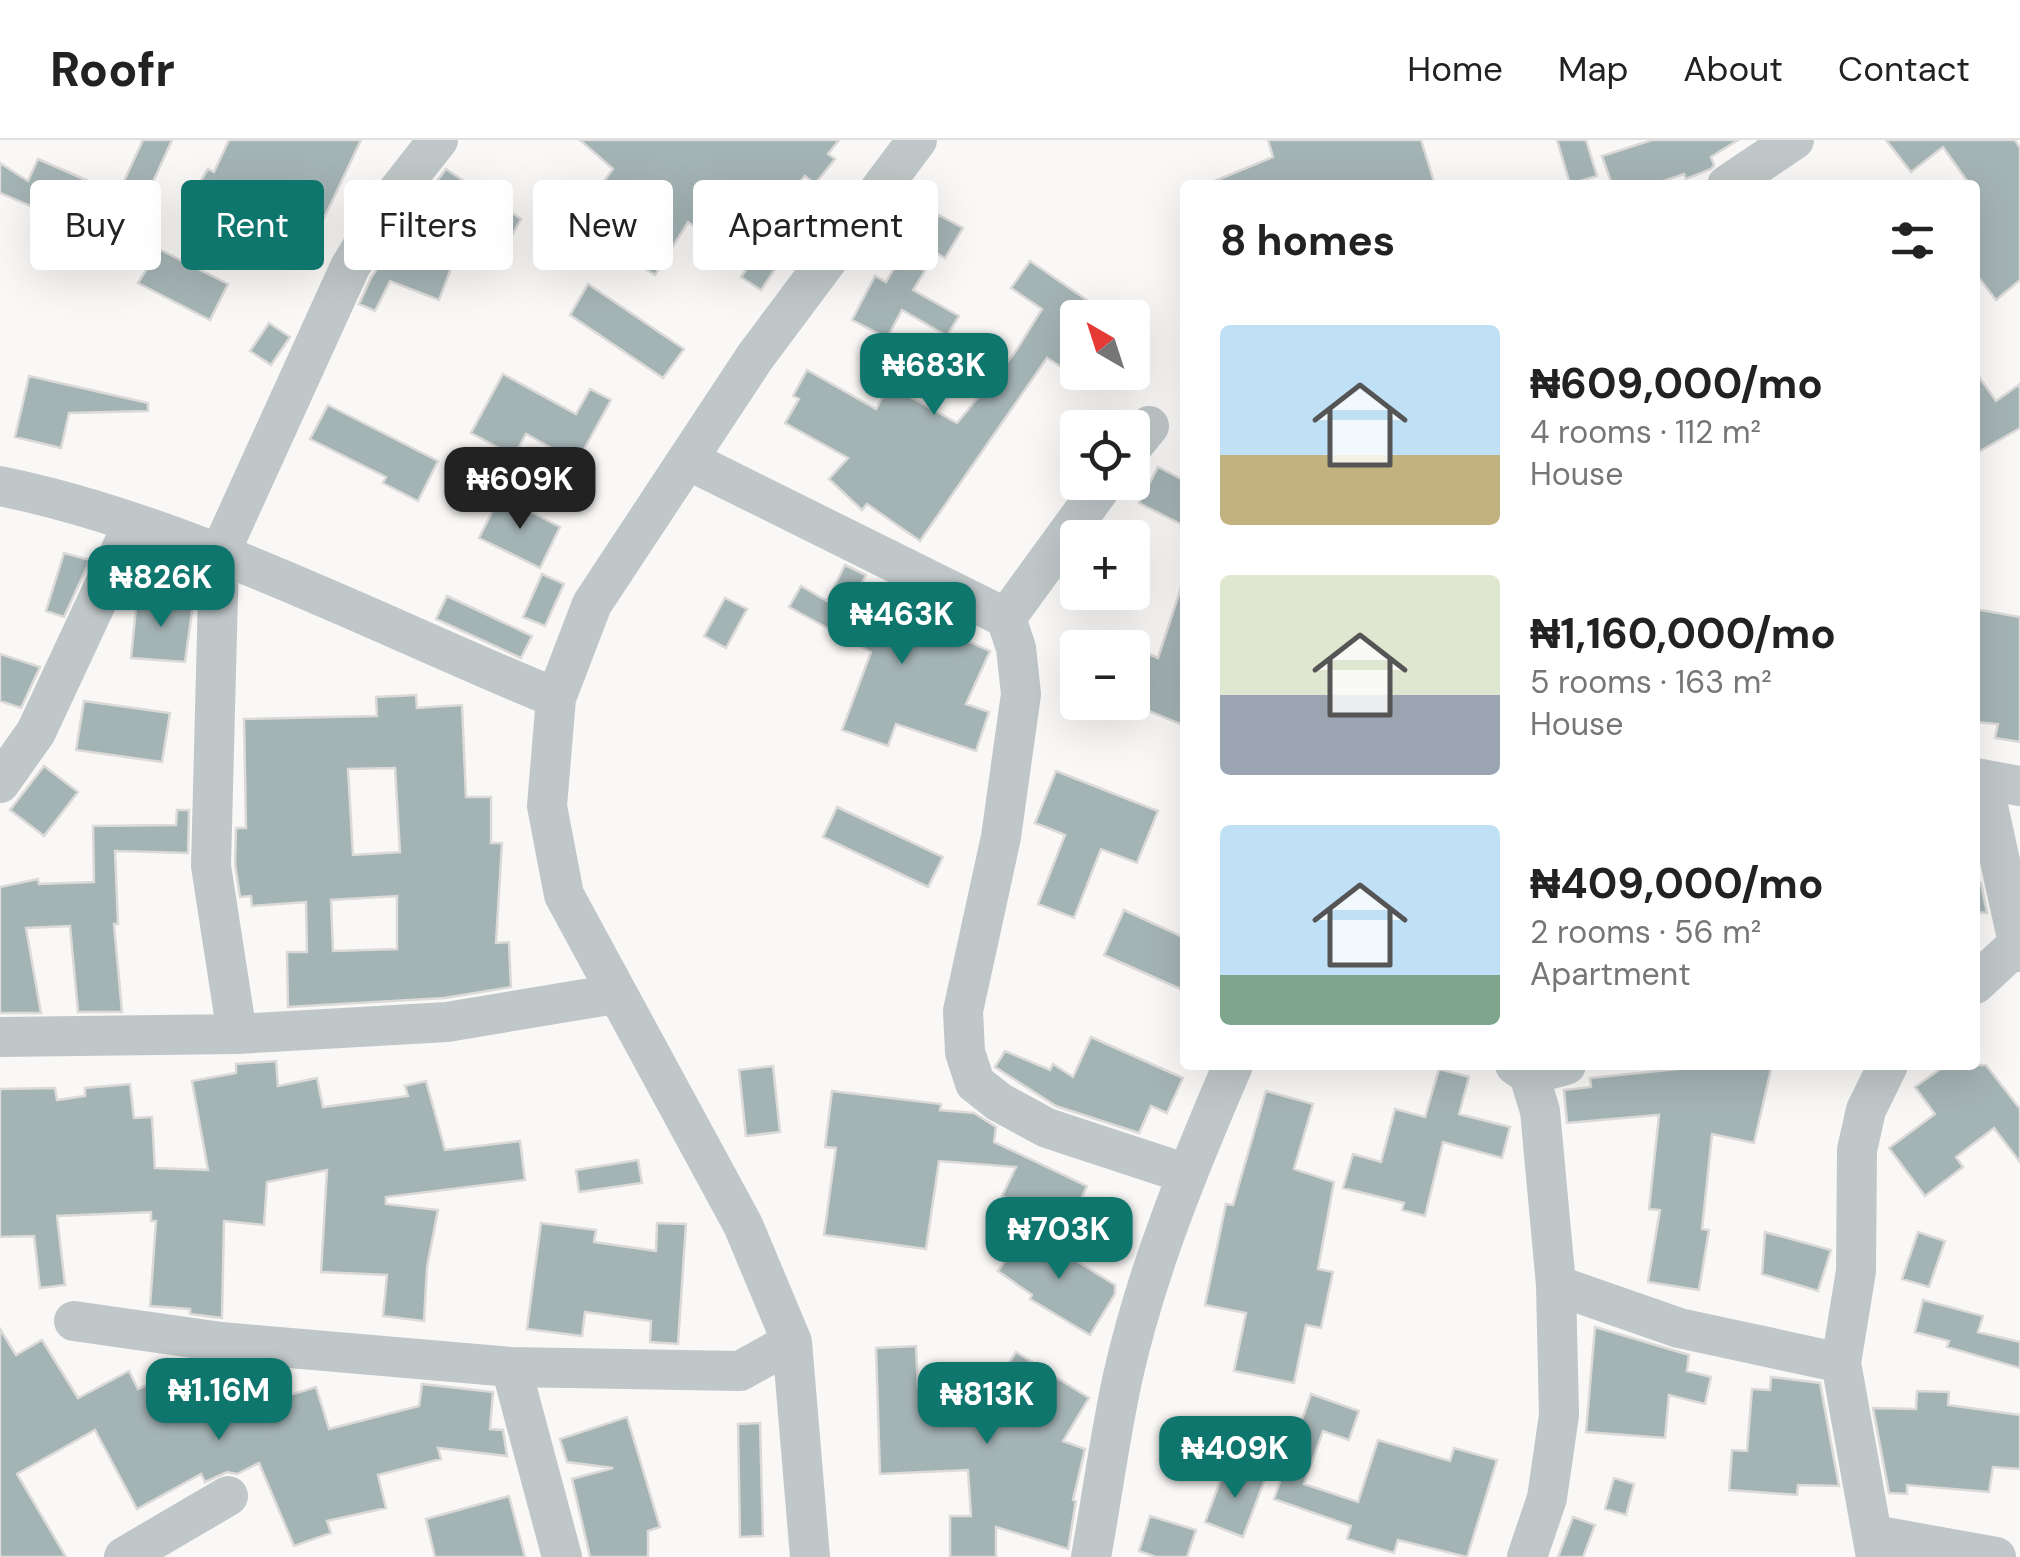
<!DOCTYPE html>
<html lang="en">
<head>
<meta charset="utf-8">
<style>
  body { margin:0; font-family:"DM Sans",sans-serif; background:#f2f2f2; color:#222; height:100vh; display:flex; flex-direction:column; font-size:38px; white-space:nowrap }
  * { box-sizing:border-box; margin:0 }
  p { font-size:32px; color:#767676 }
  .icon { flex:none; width:55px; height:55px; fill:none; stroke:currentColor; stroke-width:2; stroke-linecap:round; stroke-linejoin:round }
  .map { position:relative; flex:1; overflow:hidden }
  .side { position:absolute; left:1180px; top:40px; width:800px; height:890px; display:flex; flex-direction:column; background:#fff; border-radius:10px; box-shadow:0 10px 40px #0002 }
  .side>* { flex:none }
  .top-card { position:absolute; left:30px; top:40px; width:950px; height:90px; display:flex; gap:20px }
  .needle { width:65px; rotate:321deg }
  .tools { position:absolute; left:1060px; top:160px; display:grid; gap:20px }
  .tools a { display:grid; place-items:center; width:90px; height:90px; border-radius:10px; background:#fff; box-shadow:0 10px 40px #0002; font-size:50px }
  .price { position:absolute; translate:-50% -85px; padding:0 22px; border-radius:20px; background:#0f766e; color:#fff; font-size:32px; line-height:65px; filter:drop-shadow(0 2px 5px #0008) }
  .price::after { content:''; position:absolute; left:50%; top:60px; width:30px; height:22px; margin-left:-15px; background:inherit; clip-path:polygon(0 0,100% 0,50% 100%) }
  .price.current { background:#222; color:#fff }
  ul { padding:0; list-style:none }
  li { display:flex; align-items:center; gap:30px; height:250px; padding:0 40px }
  li span { display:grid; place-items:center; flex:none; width:280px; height:200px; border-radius:10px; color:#555 }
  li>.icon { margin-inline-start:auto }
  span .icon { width:120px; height:120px; fill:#fffc; stroke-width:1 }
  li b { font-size:42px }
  h2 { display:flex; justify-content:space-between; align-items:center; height:120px; padding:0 40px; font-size:42px }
  .chip { padding:0 35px; border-radius:10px; background:#fff; box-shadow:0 10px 40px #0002; font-size:35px; line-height:90px }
  .chip.current { background:#0f766e; color:#fff }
  header { display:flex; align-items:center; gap:60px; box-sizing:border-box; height:140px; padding:0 50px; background:#fff; border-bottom:2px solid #e0e0e0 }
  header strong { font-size:48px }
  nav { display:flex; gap:55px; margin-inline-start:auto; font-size:35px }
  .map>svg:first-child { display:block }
  .building { fill:#a4b3b4; stroke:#dbdad8; stroke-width:2.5; fill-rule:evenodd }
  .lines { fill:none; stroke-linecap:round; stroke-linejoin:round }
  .minor { stroke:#bfc7c8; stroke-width:40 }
</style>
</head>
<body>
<header>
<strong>Roofr</strong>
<nav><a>Home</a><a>Map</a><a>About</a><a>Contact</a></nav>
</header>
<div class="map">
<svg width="2020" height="1417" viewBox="0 0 2020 1417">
  <rect width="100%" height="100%" fill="#f9f8f6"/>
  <path class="building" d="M 143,0 L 172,0 L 124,106 L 0,53 L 0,23 L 28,41 L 38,19 L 118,54 Z
    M 229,0 L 361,0 L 324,78 L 309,70 L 281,119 L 187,63 L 208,29 L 214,32 Z
    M 580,0 L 839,0 L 828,14 L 835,19 L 815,44 L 805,36 L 758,94 L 720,66 L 701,91 L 688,82 L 655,135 L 594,97 L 587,106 L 567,90 L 613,29 Z
    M 1268,0 L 1421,0 L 1435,45 L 1205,45 L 1273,17 Z
    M 1557,0 L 1586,0 L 1597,36 L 1570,44 Z
    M 1652,0 L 1738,0 L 1711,17 L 1714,25 L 1711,29 L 1686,39 L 1684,34 L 1652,45 L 1612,45 L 1602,16 Z
    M 1886,0 L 2015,0 L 2020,8 L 2020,140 L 1996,160 L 1975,133 L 1975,45 L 1970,45 L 1943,7 L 1911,32 Z
    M 446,29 L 521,79 L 501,115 L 422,61 Z
    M 418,64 L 424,69 L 393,104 L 452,126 L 439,160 L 390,141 L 375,171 L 359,164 L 371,138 Z
    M 939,75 L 963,88 L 945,118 L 922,105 Z
    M 774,87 L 794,101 L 761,150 L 741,137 Z
    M 159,109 L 228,144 L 210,180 L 138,143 Z
    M 901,116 L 925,131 L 913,150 L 959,176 L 947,196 L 902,170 L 887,198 L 852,180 L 875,136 L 886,142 Z
    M 1030,121 L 1113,178 L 1078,178 L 1078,212 L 1066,230 L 1047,218 L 920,401 L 867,364 L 862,370 L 829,339 L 848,318 L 785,283 L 799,259 L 793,256 L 807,230 L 876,269 L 889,245 L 957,283 L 1014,214 L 1042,169 L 1011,148 Z
    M 588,144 L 684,209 L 663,238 L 570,175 Z
    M 269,183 L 290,197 L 271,225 L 250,211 Z
    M 1975,231 L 1996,261 L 2020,244 L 2020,288 L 1975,314 Z
    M 503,234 L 576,274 L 590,249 L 611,260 L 577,322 L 526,294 L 514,316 L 471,293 Z
    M 29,236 L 148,263 L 148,271 L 69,273 L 61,308 L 15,297 Z
    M 328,265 L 438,321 L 418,361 L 383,343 L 386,337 L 310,299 Z
    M 1158,327 L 1185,341 L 1185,386 L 1139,363 Z
    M 500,356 L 560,387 L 540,428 L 479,398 Z
    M 64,413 L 90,420 L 64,477 L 46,471 Z
    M 845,425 L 866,435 L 858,451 L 990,511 L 966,564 L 989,572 L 976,611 L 896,584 L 888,606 L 842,590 L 871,512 L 789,467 L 801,446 L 827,461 Z
    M 542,434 L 564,444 L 545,486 L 523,477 Z
    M 1181,448 L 1185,449 L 1185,586 L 1132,564 L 1132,507 L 1158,518 Z
    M 447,456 L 532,496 L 521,518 L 436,479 Z
    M 137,458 L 193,464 L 185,522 L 131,518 Z
    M 725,458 L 747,469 L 726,508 L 704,496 Z
    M 1975,469 L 2020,477 L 2020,602 L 1995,598 L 1998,584 L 1975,582 Z
    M 0,514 L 40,527 L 21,568 L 0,561 Z
    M 416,555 L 417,568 L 462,565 L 466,657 L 491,657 L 491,703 L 502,703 L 496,803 L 509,802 L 511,847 L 444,858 L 288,867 L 287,812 L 307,812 L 306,762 L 252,766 L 251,756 L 240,757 L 235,724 L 236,688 L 246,688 L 244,579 L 377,576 L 376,557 ZM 395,628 L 400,712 L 353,715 L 348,629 ZM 397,756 L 397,809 L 333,811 L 331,760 Z
    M 84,561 L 170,573 L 162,622 L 76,610 Z
    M 44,626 L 78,652 L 44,696 L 10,670 Z
    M 1056,631 L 1158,671 L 1137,723 L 1101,709 L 1074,778 L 1038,764 L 1065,695 L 1035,683 Z
    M 837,667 L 943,717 L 928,747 L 823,697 Z
    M 177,670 L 189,670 L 188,713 L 115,711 L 118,784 L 114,784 L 122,872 L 78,872 L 70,786 L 26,788 L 41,873 L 0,873 L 0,747 L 38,739 L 39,744 L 94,742 L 93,686 L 176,685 Z
    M 1975,742 L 1981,743 L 1987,773 L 1975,772 Z
    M 1124,770 L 1185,798 L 1185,851 L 1104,815 Z
    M 1091,897 L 1183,938 L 1167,973 L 1151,966 L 1139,993 L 1056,966 L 995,927 L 1005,911 L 1050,930 L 1053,924 L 1073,937 Z
    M 276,921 L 278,946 L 317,938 L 323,967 L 408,956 L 405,946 L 426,941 L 445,1010 L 520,1001 L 525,1040 L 386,1057 L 386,1064 L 438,1070 L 427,1127 L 424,1181 L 383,1176 L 387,1135 L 321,1132 L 327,1030 L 267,1042 L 264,1085 L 224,1081 L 222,1178 L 190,1174 L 190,1169 L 150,1166 L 156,1081 L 151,1081 L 151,1072 L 57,1076 L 65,1145 L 40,1148 L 34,1096 L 0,1097 L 0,949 L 55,948 L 57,960 L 85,956 L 85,948 L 130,944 L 134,978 L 152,977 L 155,1028 L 208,1030 L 192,941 L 236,933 L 236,924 Z
    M 1716,925 L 1772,925 L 1754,1003 L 1712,994 L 1702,1089 L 1709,1090 L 1699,1150 L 1648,1142 L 1660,1070 L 1649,1069 L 1659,975 L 1567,983 L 1564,950 L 1591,947 L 1590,938 Z
    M 1946,925 L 1986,925 L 2020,969 L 2020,1022 L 1994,988 L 1956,1017 L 1963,1027 L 1925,1056 L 1889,1008 L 1935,974 L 1915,947 Z
    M 773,926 L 780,992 L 746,996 L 739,930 Z
    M 1439,929 L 1469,937 L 1459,974 L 1510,987 L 1502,1018 L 1443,1002 L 1425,1076 L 1402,1070 L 1404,1063 L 1343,1048 L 1353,1014 L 1381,1022 L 1395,969 L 1425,977 Z
    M 832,951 L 941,964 L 940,970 L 974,973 L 996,987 L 994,1002 L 1087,1046 L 1063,1097 L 1028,1089 L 1039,1073 L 1002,1056 L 1016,1027 L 939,1021 L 926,1109 L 824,1095 L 836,1008 L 825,1007 Z
    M 1266,951 L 1313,964 L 1294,1029 L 1334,1042 L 1318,1129 L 1333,1132 L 1321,1188 L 1306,1185 L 1294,1243 L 1234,1231 L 1246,1173 L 1205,1165 L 1226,1064 L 1233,1065 Z
    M 638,1020 L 642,1043 L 579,1052 L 576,1030 Z
    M 541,1083 L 596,1090 L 594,1102 L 656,1111 L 657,1083 L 686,1084 L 678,1204 L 650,1202 L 651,1181 L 585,1172 L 582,1196 L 527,1189 Z
    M 1027,1090 L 1115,1145 L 1115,1154 L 1090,1195 L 1030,1159 L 1032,1155 L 998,1131 Z
    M 1765,1092 L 1831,1110 L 1818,1151 L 1762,1134 Z
    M 1918,1092 L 1945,1101 L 1929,1147 L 1902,1139 Z
    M 1923,1160 L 1983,1176 L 1978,1192 L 2020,1202 L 2020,1228 L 1947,1207 L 1949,1201 L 1915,1192 Z
    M 1595,1187 L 1689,1215 L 1687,1231 L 1711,1237 L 1705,1264 L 1669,1255 L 1665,1298 L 1586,1292 Z
    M 0,1189 L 16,1215 L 42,1200 L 78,1258 L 129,1231 L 138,1249 L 183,1228 L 203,1273 L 264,1247 L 270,1261 L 316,1247 L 329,1289 L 419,1266 L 422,1244 L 493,1252 L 490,1289 L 503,1290 L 507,1316 L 438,1308 L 441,1319 L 378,1335 L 386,1368 L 327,1381 L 331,1393 L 294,1406 L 259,1323 L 237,1334 L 227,1332 L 205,1342 L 201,1334 L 137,1369 L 95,1290 L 17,1334 L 66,1417 L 0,1417 Z
    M 916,1206 L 918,1247 L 985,1247 L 986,1259 L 1016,1212 L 1089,1258 L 1063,1301 L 1085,1309 L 1073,1360 L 1076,1361 L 1068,1409 L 996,1387 L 996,1417 L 950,1417 L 950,1376 L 971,1376 L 968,1330 L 880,1334 L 876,1208 Z
    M 1771,1237 L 1820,1243 L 1839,1346 L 1798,1345 L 1797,1355 L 1729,1350 L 1732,1310 L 1747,1311 L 1752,1249 L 1770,1250 Z
    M 1917,1251 L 1949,1252 L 1948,1265 L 2020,1275 L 2020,1329 L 1993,1327 L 1989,1352 L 1907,1345 L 1907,1354 L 1889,1353 L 1873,1268 L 1916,1269 Z
    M 1311,1254 L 1359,1271 L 1349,1300 L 1323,1291 L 1304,1344 L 1358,1362 L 1378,1300 L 1450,1321 L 1454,1308 L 1497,1320 L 1467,1417 L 1398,1400 L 1394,1413 L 1347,1399 L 1351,1386 L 1274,1359 Z
    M 627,1277 L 660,1387 L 648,1391 L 648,1417 L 590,1417 L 572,1339 L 613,1328 L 567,1322 L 560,1299 Z
    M 760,1283 L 763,1396 L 740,1397 L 738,1284 Z
    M 1226,1325 L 1265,1339 L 1243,1397 L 1205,1382 Z
    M 1614,1338 L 1634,1344 L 1626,1375 L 1605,1369 Z
    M 509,1356 L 525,1417 L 435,1417 L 426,1379 Z
    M 1150,1376 L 1196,1390 L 1187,1417 L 1156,1417 L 1139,1411 Z
    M 1573,1377 L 1595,1385 L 1583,1417 L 1558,1417 Z"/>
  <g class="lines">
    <path class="minor" d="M 1727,45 L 1794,0
      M 1132,307 L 1149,286
      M 688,320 L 1006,478
      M 1105,342 L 1006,478 L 1016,508 L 1021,554 L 1001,697 L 963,871 L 965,912 L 975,943 L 999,962 L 1047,988 L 1187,1034
      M 0,346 C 184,383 380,486 556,558
      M 1975,638 L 2020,646
      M 1982,639 L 2020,812
      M 0,643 L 36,592 L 133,384
      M 1975,844 L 2016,806
      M 237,894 L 211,726 L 219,415 L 350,127 L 390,61 L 438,0
      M 0,897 L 237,894 L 447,882 L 615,854
      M 1515,925 L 1529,935 L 1540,971 L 1556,1145 L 1559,1275 L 1547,1358 L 1527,1417
      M 1529,935 L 1566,925
      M 1556,1145 L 1679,1188 L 1841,1223
      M 74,1181 L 221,1202 L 511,1227 L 740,1231 L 792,1202
      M 511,1227 L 562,1417
      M 1874,1395 L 1996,1417
      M 124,1417 L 228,1356
      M 810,1417 L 792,1202 L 743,1085 L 564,755 L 547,666 L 556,558 L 592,464 L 755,217 L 917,0
      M 1091,1417 C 1102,1357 1110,1295 1123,1236 C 1147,1129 1190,1025 1233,925
      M 1876,1417 L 1841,1223 L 1856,1131 L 1857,1010 L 1866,970 L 1888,925"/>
  </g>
</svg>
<div class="tools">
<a><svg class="needle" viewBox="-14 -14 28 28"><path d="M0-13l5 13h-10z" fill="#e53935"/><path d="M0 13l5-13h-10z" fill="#767676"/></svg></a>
<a><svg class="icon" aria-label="locate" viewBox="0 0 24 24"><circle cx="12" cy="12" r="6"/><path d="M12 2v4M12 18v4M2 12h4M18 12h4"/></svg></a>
<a>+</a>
<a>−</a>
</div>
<b class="price" style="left:934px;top:278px">₦683K</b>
<b class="price current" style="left:520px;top:392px">₦609K</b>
<b class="price" style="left:161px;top:490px">₦826K</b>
<b class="price" style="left:902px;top:527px">₦463K</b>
<b class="price" style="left:1059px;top:1142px">₦703K</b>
<b class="price" style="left:219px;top:1303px">₦1.16M</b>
<b class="price" style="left:987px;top:1307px">₦813K</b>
<b class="price" style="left:1235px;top:1361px">₦409K</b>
<div class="top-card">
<a class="chip">Buy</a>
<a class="chip current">Rent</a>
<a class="chip">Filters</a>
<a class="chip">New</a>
<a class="chip">Apartment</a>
</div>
<section class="side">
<h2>8 homes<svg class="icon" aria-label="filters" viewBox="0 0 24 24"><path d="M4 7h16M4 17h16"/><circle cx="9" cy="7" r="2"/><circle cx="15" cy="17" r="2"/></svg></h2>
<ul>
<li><span style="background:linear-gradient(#bfe0f5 65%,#c2b280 0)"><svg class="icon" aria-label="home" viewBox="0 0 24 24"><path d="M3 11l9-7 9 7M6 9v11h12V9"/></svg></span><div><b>₦609,000/mo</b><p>4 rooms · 112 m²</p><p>House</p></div></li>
<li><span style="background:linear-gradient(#dfe7d0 60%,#9aa5b1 0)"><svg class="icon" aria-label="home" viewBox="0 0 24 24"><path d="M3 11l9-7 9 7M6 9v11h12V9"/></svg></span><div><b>₦1,160,000/mo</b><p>5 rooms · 163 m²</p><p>House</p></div></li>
<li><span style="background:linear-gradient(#bfe0f5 75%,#7fa58c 0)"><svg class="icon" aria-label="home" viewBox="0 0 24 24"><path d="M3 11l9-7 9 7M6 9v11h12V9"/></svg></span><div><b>₦409,000/mo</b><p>2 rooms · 56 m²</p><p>Apartment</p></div></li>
</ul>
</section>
</div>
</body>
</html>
